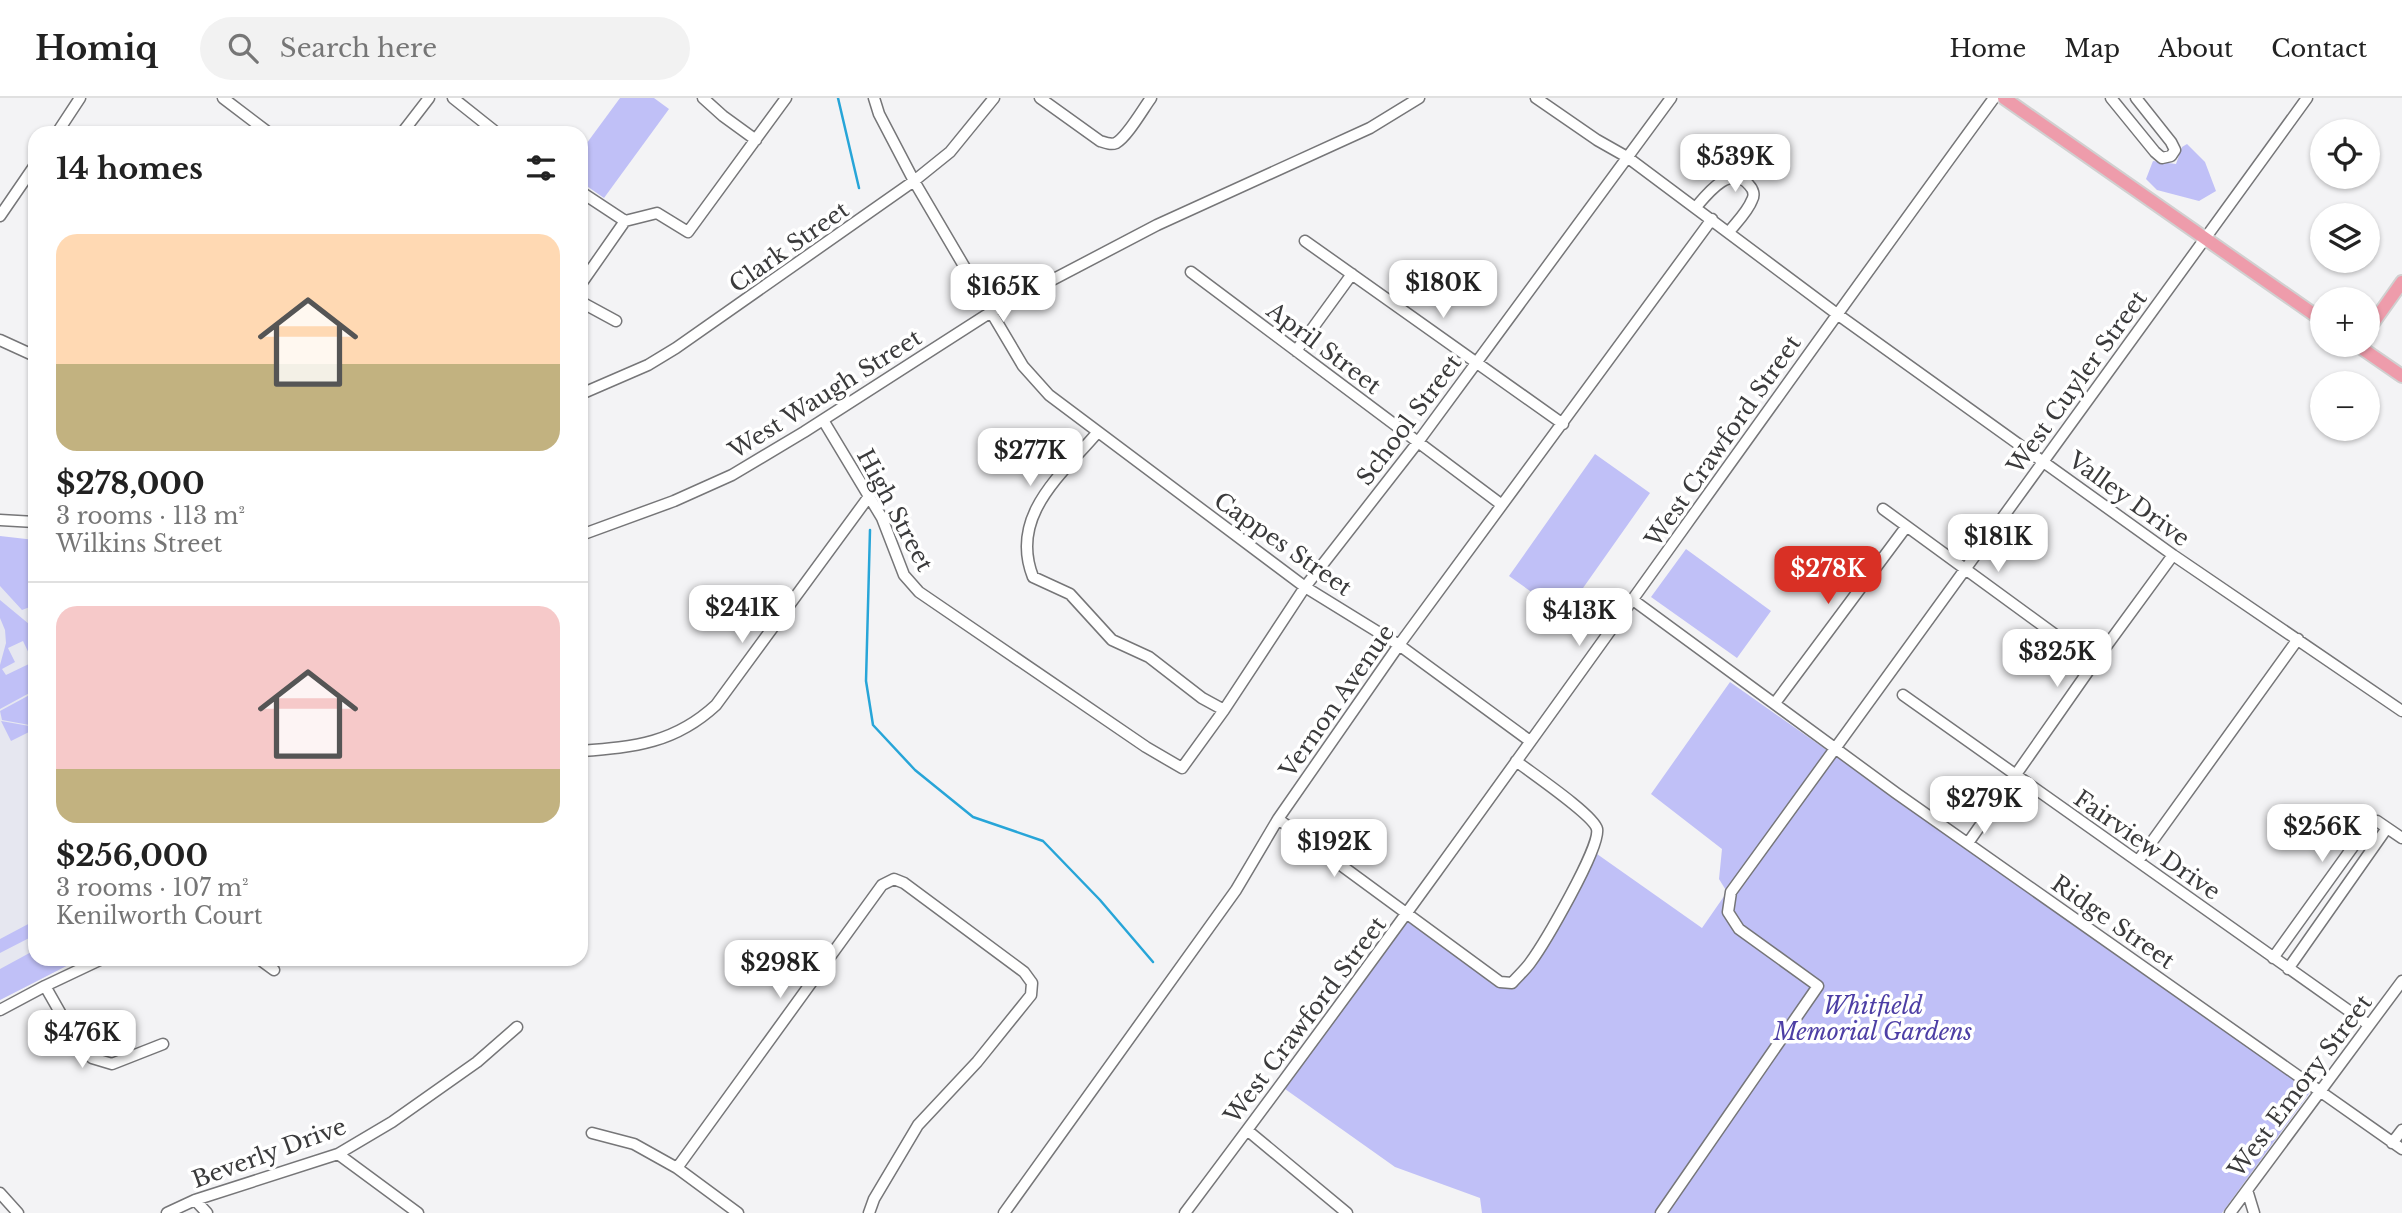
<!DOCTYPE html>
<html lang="en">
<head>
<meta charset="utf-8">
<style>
  body { margin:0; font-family:"Libre Baskerville",serif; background:#f2f2f2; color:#222; height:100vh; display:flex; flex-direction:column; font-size:26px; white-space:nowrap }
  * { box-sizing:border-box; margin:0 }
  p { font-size:23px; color:#767676 }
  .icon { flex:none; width:38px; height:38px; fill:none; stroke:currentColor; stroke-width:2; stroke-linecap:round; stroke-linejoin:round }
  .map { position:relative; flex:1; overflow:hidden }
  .drawer { position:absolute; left:28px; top:28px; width:560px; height:840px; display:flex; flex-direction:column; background:#fff; border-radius:21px; box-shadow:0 2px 5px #0004 }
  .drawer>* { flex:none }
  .controls { position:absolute; left:2310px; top:21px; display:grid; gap:14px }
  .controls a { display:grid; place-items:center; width:70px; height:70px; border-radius:50%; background:#fff; box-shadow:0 2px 5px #0004; font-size:35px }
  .price { position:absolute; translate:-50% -60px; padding:0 16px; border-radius:14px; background:#fff; color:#222; font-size:23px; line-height:46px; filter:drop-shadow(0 2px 4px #0008) }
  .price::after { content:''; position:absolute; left:50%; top:42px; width:21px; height:16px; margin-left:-10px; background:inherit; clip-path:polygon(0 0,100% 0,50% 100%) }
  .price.current { background:#d93025; color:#fff }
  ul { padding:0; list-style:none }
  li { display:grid; align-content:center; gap:14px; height:371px; padding:0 28px }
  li+li { border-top:2px solid #e0e0e0 }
  li span { display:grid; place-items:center; height:217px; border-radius:21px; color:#555 }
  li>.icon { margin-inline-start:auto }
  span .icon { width:126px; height:126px; fill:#fffc; stroke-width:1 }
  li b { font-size:30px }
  h2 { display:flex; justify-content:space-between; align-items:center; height:84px; padding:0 28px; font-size:30px }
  header { display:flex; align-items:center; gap:42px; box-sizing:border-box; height:98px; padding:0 35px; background:#fff; border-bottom:2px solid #e0e0e0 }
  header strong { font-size:33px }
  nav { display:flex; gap:38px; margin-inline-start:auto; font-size:24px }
  .search { width:490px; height:63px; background:#f2f2f2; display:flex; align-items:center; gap:18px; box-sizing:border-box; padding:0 24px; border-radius:38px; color:#767676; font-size:26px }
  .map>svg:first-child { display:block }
  .built { fill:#e6e7f0 }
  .green { fill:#c0c0f7; fill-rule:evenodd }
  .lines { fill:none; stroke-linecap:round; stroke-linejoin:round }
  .stream { stroke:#27a5d8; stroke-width:2.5 }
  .minor-casing { stroke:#767678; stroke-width:13 }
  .major-casing { stroke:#d0d0d0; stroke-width:16 }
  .minor { stroke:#fff; stroke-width:10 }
  .major { stroke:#ee9cab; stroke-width:12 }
  .labels { text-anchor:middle; stroke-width:7; stroke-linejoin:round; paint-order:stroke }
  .street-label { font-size:23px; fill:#3b3b3c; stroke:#fff }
  .park-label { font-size:23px; font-style:italic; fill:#4d3fa5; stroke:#fff }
</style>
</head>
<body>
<header>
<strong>Homiq</strong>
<div class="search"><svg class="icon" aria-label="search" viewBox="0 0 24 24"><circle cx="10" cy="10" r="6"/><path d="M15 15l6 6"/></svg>Search here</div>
<nav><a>Home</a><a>Map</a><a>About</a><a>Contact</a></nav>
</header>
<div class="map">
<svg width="2402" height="1115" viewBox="0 0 2402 1115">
  <rect width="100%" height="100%" fill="#f3f3f5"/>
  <path class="built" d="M 0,442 L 35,445 L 35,861 L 80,861 L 0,902 Z"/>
  <path class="green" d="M 620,0 L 654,0 L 669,11 L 604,100 L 581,84 L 581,53 Z
    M 2187,46 L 2205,64 L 2216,93 L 2199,103 L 2157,92 L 2146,81 L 2153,63 L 2176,66 L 2182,49 Z
    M 1595,356 L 1650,395 L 1564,517 L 1509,478 Z
    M 0,438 L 35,442 L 35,507 L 22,512 L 0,488 Z
    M 1686,451 L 1771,513 L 1737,560 L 1651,499 Z
    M 0,502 L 29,526 L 35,528 L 35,592 L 0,611 L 0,567 L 6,545 L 5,532 L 0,520 ZM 23,543 L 33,564 L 6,577 L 2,571 L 15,564 L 8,550 Z
    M 1730,584 L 2311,993 L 2222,1115 L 1482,1115 L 1480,1100 L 1395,1069 L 1285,991 L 1408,823 L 1491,884 L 1510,890 C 1543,868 1577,792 1597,756 L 1702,830 L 1727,794 L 1719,781 L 1722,751 L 1651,696 Z
    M 35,594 L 35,628 L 2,622 L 0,613 Z
    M 1,623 L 35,629 L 35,631 L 11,643 Z
    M 32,824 L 35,825 L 35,837 L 0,855 L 0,841 Z
    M 35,852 L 35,861 L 80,861 L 0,902 L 0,871 Z"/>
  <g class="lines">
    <path class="stream" d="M 838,0 L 859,90
      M 870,432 L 866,583 L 873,627 L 915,672 L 973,719 L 1043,743 L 1100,802 L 1153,864"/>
    <g class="minor-casing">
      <path id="minor" d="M 223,0 L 269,35
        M 453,0 L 497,35
        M 703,0 L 723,18 L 756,42
        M 874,0 L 879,16 L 914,83 L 991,214 L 1023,268 L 1049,297 L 1305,489 L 1399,547 L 1530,643
        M 1040,0 L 1100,43 C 1106,45 1111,47 1116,45 C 1127,39 1143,11 1151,0
        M 1536,0 L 1597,42 L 1627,59 L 1837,216 L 2173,457 L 2402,613
        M 2111,0 L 2155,54 L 2162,60 L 2171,58 L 2175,52 L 2171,44 L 2136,0
        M 57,35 L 80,0
        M 402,35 L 429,0
        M 581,94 L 625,123 L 657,115 L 688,134 L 786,0
        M 1696,109 C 1707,96 1731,65 1749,87 C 1753,91 1755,97 1752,102 C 1748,113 1736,125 1729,134
        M 0,118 L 35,67
        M 1305,143 L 1563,326
        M 1191,174 L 1502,407
        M 581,186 L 625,123
        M 581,204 L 616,223
        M 0,242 L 35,258
        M 1296,253 L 1352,176
        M 581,296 L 648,267 L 676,250 L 914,83 L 950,54 L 994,0
        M 823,322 L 882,420 L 904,477 L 919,494 L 1146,649 L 1182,670 L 1224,612 L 1305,489 L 1418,344 L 1671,0
        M 1097,335 C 1061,377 1009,418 1033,479 L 1070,496 L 1112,542 L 1149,559 L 1202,600 L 1224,612
        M 1883,411 L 2094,565
        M 0,422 L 35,424
        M 581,437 L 674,403 L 732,377 L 804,334 L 991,214 L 1157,127 L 1370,30 L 1419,0
        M 1633,502 L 1896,695 L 2402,1051
        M 1903,597 L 2369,927
        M 1775,605 L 1906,429
        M 581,653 C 635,649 675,645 716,607 L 870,397
        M 1278,721 L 1500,884 L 1512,885 C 1518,878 1525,872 1530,865 C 1544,846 1601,749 1597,731 C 1594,717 1530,674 1516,663
        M 1968,745 L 2094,565 L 2173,457
        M 2138,763 L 2298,541
        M 2273,860 L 2370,725 L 2377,723 L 2402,740
        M 259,861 L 274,872
        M 2288,871 L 2387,730
        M 45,888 L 78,946 L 92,960 L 112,966 L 163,946
        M 0,912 L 45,888 L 102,861
        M 1247,1032 L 1347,1115
        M 592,1035 L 634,1046 L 677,1070 L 738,1115
        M 2392,1045 L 2402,1032
        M 338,1056 L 418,1115
        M 677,1070 L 882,787 L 894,781 L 904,785 L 1024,874 L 1032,885 L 1031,897 L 977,964 L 918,1027 L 874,1101 L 869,1115
        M 2247,1092 L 2254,1115
        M 0,1095 L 18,1115
        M 195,1102 L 207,1115
        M 167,1115 L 195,1102 L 338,1056 L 392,1024 L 477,964 L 517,929
        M 1004,1115 L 1236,792 L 1278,721 L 1399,547 L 1712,121
        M 1185,1115 C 1461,748 1723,371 1994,0
        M 1661,1115 L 1818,888 L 1739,831 L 1728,814 L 1731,794 L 2307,0
        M 2230,1115 L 2402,883"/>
    </g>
    <g class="major-casing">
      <path id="major" d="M 2004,0 L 2322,222
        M 2368,232 L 2402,184
        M 2357,247 L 2402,278"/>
    </g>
    <use href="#minor" class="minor"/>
    <use href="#major" class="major"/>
  </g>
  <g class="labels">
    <g class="street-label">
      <text transform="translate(789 149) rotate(-35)" y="8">Clark Street</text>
      <text transform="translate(1324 250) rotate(37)" y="8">April Street</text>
      <text transform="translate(2077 284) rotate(-54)" y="8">West Cuyler Street</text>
      <text transform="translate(825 296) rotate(-32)" y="8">West Waugh Street</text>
      <text transform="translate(1409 322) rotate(-53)" y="8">School Street</text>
      <text transform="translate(1723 343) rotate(-55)" y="8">West Crawford Street</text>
      <text transform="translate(2129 401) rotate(36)" y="8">Valley Drive</text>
      <text transform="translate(895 412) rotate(62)" y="8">High Street</text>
      <text transform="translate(1283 446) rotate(35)" y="8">Cappes Street</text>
      <text transform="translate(1337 603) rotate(-55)" y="8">Vernon Avenue</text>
      <text transform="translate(2147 747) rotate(35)" y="8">Fairview Drive</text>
      <text transform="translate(2113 824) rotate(35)" y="8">Ridge Street</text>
      <text transform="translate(1305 922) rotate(-53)" y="8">West Crawford Street</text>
      <text transform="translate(2300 988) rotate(-53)" y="8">West Emory Street</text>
      <text transform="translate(269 1055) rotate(-20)" y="8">Beverly Drive</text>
    </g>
    <g class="park-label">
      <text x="1873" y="916">Whitfield<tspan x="1873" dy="26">Memorial Gardens</tspan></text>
    </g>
  </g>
</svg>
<div class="controls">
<a><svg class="icon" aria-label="locate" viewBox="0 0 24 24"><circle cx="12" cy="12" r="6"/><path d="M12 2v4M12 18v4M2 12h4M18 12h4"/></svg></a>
<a><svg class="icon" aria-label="layers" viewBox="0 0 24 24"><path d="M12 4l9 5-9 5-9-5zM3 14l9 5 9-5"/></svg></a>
<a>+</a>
<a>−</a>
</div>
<b class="price" style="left:1735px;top:96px">$539K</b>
<b class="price" style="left:1443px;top:222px">$180K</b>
<b class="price" style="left:1003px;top:226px">$165K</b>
<b class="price" style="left:1030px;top:390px">$277K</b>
<b class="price" style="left:1998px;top:476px">$181K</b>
<b class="price current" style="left:1828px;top:508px">$278K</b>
<b class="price" style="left:742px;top:547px">$241K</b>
<b class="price" style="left:1579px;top:550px">$413K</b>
<b class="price" style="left:2057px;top:591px">$325K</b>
<b class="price" style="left:1984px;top:738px">$279K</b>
<b class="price" style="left:2322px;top:766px">$256K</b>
<b class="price" style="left:1334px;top:781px">$192K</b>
<b class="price" style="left:780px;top:902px">$298K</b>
<b class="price" style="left:82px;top:972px">$476K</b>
<section class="drawer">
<h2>14 homes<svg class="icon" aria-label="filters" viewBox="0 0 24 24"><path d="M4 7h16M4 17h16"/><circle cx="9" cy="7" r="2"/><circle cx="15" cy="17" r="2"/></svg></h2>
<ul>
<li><span style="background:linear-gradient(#ffd9b3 60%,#c2b280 0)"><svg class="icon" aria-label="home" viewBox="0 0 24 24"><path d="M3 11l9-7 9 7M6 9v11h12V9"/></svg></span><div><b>$278,000</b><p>3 rooms · 113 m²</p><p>Wilkins Street</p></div></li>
<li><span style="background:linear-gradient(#f6c9c9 75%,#c2b280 0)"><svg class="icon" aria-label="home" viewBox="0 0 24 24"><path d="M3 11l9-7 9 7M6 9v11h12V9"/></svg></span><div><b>$256,000</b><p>3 rooms · 107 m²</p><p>Kenilworth Court</p></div></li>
</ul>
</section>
</div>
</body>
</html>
